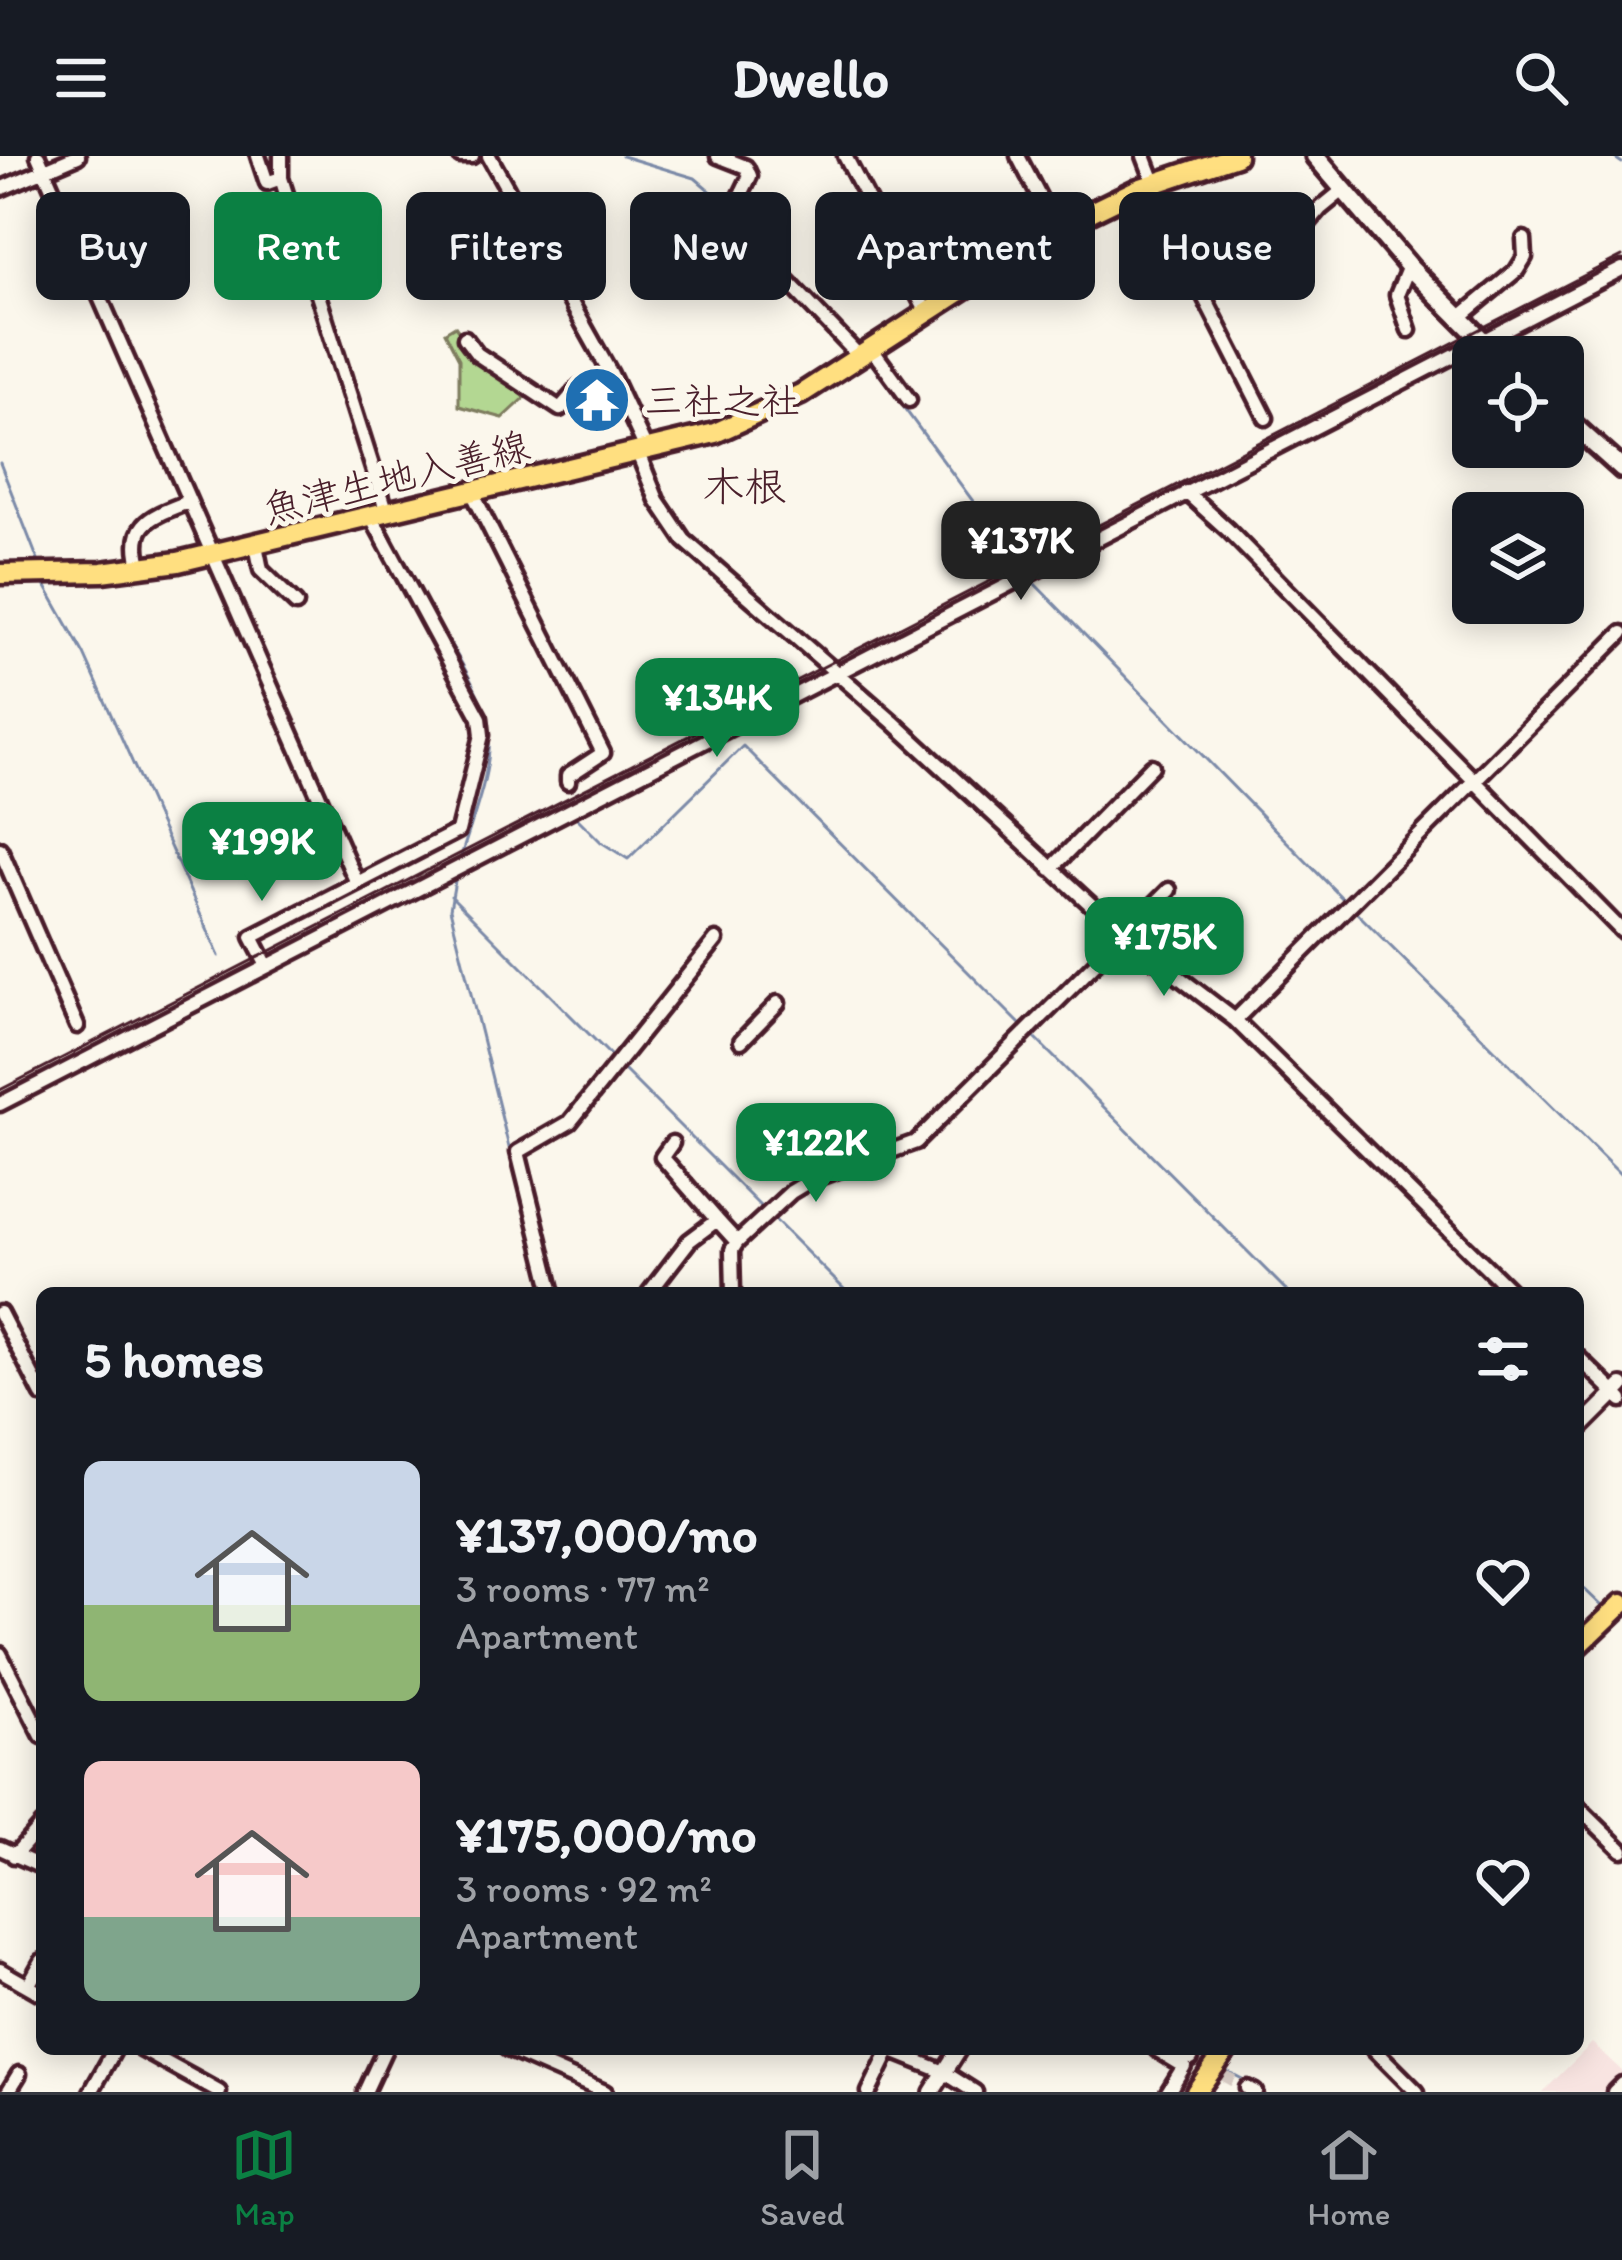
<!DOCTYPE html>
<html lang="en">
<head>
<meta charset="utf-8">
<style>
  body { margin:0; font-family:Itim,"Klee One",sans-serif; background:#242831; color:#f1f3f6; height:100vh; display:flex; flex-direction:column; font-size:45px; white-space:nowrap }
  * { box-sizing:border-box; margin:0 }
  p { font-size:39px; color:#9ea1a6 }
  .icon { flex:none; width:66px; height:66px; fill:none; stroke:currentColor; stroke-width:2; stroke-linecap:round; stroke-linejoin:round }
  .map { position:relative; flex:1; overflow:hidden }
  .drawer { position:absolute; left:36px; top:1131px; width:1548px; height:768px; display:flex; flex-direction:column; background:#171b24; border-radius:18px; box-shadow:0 6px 30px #0003 }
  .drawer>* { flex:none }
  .hud { position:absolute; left:36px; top:36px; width:1551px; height:108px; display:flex; gap:24px }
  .fabs { position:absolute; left:1452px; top:180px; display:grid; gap:24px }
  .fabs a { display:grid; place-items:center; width:132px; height:132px; border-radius:18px; background:#171b24; box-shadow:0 6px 30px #0003; font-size:60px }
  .price { position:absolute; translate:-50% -102px; padding:0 27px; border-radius:24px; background:#0b8043; color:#fff; font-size:39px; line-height:78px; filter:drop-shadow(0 3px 6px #0008) }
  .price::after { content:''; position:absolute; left:50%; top:72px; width:36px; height:27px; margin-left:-18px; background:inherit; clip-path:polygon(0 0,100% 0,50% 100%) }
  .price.current { background:#222; color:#fff }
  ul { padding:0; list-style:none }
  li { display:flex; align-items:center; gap:36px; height:300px; padding:0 48px }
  li span { display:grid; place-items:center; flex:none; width:336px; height:240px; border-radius:18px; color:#555 }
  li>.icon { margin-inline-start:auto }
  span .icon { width:144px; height:144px; fill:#fffc; stroke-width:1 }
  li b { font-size:51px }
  h2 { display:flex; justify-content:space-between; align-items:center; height:144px; padding:0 48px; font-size:51px }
  .pill { padding:0 42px; border-radius:18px; background:#171b24; box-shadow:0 6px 30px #0003; font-size:42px; line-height:108px }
  .pill.current { background:#0b8043; color:#fff }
  header { display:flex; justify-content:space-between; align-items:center; height:156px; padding:0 48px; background:#171b24; font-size:54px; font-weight:800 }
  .tabs { display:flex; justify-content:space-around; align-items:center; height:168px; border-top:3px solid #363941; background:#171b24; font-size:33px; color:#9ea1a6 }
  .tabs a { display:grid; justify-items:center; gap:6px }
  .tabs .current { color:#0b8043 }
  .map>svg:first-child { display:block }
  .built { fill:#f8e4e1 }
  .green { fill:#b3d792; stroke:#7e7b5e; stroke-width:3 }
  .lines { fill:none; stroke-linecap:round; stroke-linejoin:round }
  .stream { stroke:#7b8aa8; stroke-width:3 }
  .minor-tunnel { stroke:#d8ccc5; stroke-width:12; stroke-dasharray:12 6; stroke-linecap:butt }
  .minor-casing { stroke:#4a1f2b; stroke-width:21 }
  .tertiary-casing { stroke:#4a1f2b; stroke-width:22 }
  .secondary-casing { stroke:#4a1f2b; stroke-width:26 }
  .primary-casing { stroke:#4a1f2b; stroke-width:27 }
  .trunk-casing { stroke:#4a1f2b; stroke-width:27 }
  .minor { stroke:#fbf7ec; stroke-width:12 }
  .tertiary { stroke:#fbf7ec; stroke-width:14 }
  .secondary { stroke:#fbf7ec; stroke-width:16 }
  .primary { stroke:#ffdf80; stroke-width:18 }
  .trunk { stroke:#ffdf80; stroke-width:18 }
  .rail { stroke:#4a1f2b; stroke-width:3 }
  .labels { text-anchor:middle; stroke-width:10; stroke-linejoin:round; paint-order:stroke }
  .poi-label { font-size:39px; fill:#4a1f2b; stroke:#fbf7ec; text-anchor:start }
  .street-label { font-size:39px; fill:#4a1f2b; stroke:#fbf7ec }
  .neighbourhood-label { font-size:42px; fill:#4a1f2b; stroke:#fbf7ec }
</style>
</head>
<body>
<header><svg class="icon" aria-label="menu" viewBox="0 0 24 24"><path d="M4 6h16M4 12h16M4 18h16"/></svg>Dwello<svg class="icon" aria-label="search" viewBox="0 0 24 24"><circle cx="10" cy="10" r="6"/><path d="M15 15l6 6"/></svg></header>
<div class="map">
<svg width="1622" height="1936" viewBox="0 0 1622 1936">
  <rect width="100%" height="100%" fill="#fbf7ec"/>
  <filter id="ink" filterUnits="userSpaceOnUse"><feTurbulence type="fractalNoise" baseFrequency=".00833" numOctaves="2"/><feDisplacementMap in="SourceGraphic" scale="24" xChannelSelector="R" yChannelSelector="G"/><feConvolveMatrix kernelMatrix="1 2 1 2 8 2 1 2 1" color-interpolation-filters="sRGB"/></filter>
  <g filter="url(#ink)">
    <path class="built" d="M 1592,1887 L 1622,1915 L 1622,1936 L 1543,1936 Z"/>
    <path class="green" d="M 455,170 L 476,200 L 531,236 L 503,262 L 459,250 L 459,203 L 445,176 Z"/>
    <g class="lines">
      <path class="stream" d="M 266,0 L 272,20
        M 622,0 L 695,22 L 728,50
        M 1612,0 L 1622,7
        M 274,29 L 377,351
        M 739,61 L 858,191
        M 868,203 L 1026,417
        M 0,307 L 39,407
        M 41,422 L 84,498 L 219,800
        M 1032,425 L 1344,744
        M 415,430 C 435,465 485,536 489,574 C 493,615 471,665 460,704
        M 573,658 L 601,686 L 628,703 L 743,590 L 1025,873
        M 456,719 L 450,753 L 545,1137
        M 458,722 L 528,683
        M 451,740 L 613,902
        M 1351,751 L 1622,1020
        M 1032,879 L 1289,1137
        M 620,910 L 766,1056
        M 773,1062 L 848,1137
        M 1578,1427 L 1604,1452
        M 1221,1912 L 1250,1927"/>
      <path class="minor-tunnel" d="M 1191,1902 L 1247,1932"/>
      <g class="minor-casing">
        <path id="minor" d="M 38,0 L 357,727 L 458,675 L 482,579 L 480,562 L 371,360
          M 258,0 L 267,27 L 281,22 L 281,0
          M 460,0 L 472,0
          M 489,0 L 611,218 L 647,295
          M 718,0 L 746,11 L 750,20 L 731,59 L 734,69 L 859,200
          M 845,0 L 927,157
          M 1018,0 L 1056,73
          M 1144,0 L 1154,26
          M 281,22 L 387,357
          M 1147,29 L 1266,262
          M 0,33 L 78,0
          M 1196,128 L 1216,130 L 1244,121 L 1250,97 L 1290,89 L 1321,52 L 1343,34
          M 1458,163 L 1517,114 L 1525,101 L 1524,83
          M 1409,174 L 1397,139 L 1409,110
          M 465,182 L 477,198 L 560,253 L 579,231 L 611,218
          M 871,192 L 909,244
          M 638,297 L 657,344 L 684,384 L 893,566 L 1125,780 L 1235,864 L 1513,1137
          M 472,336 L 603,597 L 568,620 L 568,626
          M 1186,336 L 1228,374 L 1622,775
          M 256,389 L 261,414 L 296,448
          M 141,412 C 127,367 150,361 188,346
          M 0,693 L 77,870
          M 1051,713 L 1152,610
          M 1155,805 L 1187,776
          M 267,810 L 252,781 L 357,727
          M 1235,864 L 1622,477
          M 741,885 L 778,847
          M 0,948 L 1622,113
          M 672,987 L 662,1001 L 717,1064
          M 553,1137 L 518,996 L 570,966 L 716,784
          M 649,1137 L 689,1085 L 717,1064 L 737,1086
          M 733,1137 L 732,1094 L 737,1086 L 791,1036 L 811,1024 L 916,986 L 1169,734
          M 0,1157 L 42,1239
          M 1578,1201 L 1622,1244
          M 0,1498 L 42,1580
          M 1578,1651 L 1622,1694
          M 0,1692 L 42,1711
          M 14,1700 L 42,1668
          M 0,1814 L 42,1838
          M 28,1830 L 42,1805
          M 141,1893 L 219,1936
          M 507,1893 L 605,1936
          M 887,1893 L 942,1915 L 975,1936
          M 1156,1893 L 1184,1910 L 1168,1936
          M 1174,1893 L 1191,1902
          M 1374,1893 L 1417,1936
          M 1247,1932 L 1255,1936
          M 8,1936 L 19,1918
          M 91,1936 L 115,1893
          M 365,1936 L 385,1893
          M 869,1936 L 890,1893
          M 1614,1936 L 1622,1928"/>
      </g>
      <g class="tertiary-casing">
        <path id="tertiary" d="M 1578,1274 L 1622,1230
          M 932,1936 L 959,1893"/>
      </g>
      <g class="secondary-casing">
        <path id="secondary" d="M 1315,0 L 1411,113 L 1499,201
          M 1563,260 L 1622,313"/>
      </g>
      <g class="primary-casing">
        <path id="primary" d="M 0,418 L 102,416 L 178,406 L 715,277 L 801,238 L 1060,71 L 1138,33 L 1236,0"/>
      </g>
      <g class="trunk-casing">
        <path id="trunk" d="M 1578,1490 L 1622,1448
          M 1196,1936 L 1227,1893"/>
      </g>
      <use href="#minor" class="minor"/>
      <use href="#tertiary" class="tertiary"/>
      <use href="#secondary" class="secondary"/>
      <use href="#primary" class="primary"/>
      <use href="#trunk" class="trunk"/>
      <path class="rail" d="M 0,934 L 1622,100"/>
    </g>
  </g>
  <defs>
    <g id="temple-disc" transform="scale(3.45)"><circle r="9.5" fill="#1f6fb2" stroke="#fbf7ec"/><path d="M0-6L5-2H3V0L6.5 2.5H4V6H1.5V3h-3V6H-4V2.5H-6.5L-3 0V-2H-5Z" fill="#fff"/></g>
  </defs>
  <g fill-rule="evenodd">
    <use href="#temple-disc" x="597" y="244"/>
  </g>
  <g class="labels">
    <g class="poi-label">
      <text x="644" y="258">三社之社</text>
    </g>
    <g class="street-label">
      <text transform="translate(396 321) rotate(-14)" y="14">魚津生地入善線</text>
    </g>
    <g class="neighbourhood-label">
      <text x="744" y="345">木根</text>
    </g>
  </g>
</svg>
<div class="fabs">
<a><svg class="icon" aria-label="locate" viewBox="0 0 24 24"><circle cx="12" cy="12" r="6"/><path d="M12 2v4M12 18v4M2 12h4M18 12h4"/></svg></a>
<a><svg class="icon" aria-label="layers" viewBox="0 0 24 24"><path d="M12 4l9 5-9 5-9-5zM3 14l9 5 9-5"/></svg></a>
</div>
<b class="price current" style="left:1021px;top:447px">¥137K</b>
<b class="price" style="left:717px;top:604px">¥134K</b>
<b class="price" style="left:262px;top:748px">¥199K</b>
<b class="price" style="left:1164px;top:843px">¥175K</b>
<b class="price" style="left:816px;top:1049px">¥122K</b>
<div class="hud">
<a class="pill">Buy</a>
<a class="pill current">Rent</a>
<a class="pill">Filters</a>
<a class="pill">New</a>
<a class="pill">Apartment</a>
<a class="pill">House</a>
</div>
<section class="drawer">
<h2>5 homes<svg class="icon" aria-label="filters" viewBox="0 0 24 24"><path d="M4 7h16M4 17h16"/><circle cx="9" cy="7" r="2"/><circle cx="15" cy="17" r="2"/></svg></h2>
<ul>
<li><span style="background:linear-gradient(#c9d6e8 60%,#8fb573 0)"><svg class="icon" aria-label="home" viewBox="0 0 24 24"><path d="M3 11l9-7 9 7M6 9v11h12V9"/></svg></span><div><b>¥137,000/mo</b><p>3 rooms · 77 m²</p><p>Apartment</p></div><svg class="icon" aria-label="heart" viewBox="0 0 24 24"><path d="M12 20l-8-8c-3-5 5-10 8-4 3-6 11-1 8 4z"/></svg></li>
<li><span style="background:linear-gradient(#f6c9c9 65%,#7fa58c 0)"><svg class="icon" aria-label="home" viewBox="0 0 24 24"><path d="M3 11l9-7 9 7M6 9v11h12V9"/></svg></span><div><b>¥175,000/mo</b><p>3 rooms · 92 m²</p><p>Apartment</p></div><svg class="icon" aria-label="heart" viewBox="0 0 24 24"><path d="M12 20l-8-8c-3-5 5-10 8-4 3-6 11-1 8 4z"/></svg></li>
</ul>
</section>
</div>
<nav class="tabs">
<a class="current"><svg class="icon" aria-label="map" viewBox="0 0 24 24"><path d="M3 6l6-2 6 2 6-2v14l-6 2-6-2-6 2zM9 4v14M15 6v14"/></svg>Map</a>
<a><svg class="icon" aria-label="saved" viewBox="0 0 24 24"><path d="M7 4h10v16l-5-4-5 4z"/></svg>Saved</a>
<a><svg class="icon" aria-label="home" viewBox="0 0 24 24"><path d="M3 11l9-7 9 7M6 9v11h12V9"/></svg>Home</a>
</nav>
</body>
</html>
